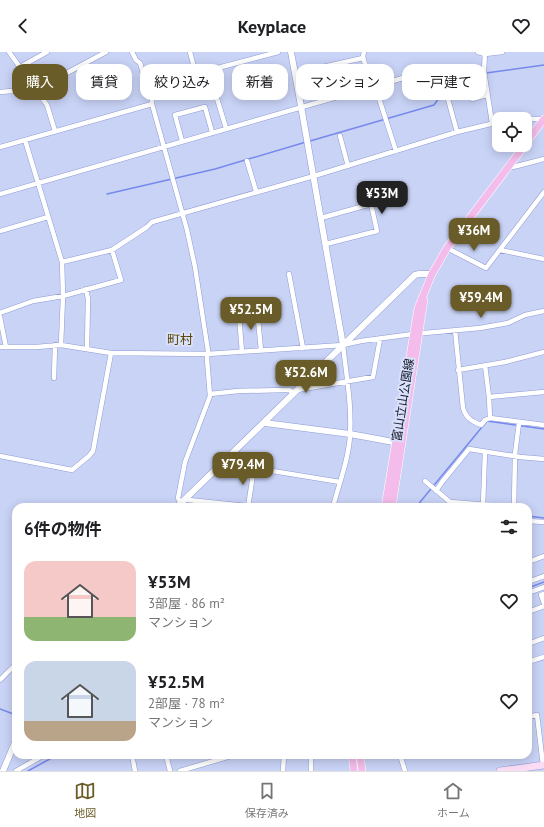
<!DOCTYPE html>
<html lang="ja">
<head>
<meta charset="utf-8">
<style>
  body { margin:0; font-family:"PT Sans","Noto Sans JP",sans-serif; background:#f6f6f6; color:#202124; height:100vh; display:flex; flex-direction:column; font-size:15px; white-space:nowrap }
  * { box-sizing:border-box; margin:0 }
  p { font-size:13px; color:#757577 }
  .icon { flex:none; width:22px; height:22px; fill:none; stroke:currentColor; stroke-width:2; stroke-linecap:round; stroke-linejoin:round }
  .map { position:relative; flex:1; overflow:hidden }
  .details { position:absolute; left:12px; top:451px; width:520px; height:256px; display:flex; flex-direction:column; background:#fff; border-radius:12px; box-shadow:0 2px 10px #0003 }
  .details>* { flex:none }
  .banner { position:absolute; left:12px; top:12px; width:520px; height:36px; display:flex; gap:8px }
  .buttons { position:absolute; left:492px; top:60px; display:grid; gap:8px }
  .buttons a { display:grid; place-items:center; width:40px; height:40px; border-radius:8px; background:#fff; box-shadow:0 2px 10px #0003; font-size:20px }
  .price { position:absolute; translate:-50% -34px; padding:0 9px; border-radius:8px; background:#6a5c29; color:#fff; font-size:13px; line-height:26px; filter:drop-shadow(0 1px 2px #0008) }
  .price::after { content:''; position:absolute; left:50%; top:24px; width:12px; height:9px; margin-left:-6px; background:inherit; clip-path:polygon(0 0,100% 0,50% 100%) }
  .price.selected { background:#222; color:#fff }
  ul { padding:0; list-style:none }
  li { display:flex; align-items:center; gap:12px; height:100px; padding:0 12px }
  li span { display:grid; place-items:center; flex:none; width:112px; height:80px; border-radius:12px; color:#555 }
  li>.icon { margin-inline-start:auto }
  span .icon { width:48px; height:48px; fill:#fffc; stroke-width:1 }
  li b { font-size:17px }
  h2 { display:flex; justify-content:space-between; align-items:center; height:48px; padding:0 12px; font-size:17px }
  .pill { padding:0 14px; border-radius:12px; background:#fff; box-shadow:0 2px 10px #0003; font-size:14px; line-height:36px }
  .pill.selected { background:#6a5c29; color:#fff }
  header { display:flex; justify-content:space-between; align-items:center; height:52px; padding:0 12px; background:#fff; font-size:18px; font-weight:700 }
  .dock { display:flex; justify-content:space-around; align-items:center; height:56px; border-top:1px solid #e0e0e0; background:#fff; font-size:11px; color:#757577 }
  .dock a { display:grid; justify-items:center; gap:2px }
  .dock .selected { color:#6a5c29 }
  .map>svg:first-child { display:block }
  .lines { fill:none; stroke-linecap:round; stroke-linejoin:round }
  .stream { stroke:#7689ec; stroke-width:1.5 }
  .minor-casing { stroke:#8e9bd4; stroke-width:5.5 }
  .tertiary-casing { stroke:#8e9bd4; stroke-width:7 }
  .secondary-casing { stroke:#8e9bd4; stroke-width:8 }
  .primary-casing { stroke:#fff; stroke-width:8 }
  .minor { stroke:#fff; stroke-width:4.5 }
  .tertiary { stroke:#fff; stroke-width:6 }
  .secondary { stroke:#faddf4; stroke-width:7 }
  .primary { stroke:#f4bcea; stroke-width:7 }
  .labels { text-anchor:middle; stroke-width:4; stroke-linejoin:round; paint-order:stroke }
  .street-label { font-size:12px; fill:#11162a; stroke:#dae0f9 }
  .neighbourhood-label { font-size:13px; fill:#564603; stroke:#dae0f9 }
</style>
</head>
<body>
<header><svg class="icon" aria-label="back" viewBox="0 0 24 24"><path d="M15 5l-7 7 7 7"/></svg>Keyplace<svg class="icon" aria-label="heart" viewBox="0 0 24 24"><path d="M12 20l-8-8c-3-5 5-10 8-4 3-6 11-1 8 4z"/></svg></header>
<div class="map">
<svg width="544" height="719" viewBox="0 0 544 719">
  <rect width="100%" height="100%" fill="#c9d3f6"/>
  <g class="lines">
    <path class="stream" d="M 486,21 L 544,13
      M 310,89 L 434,53 L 449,32 L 457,28
      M 107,142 L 215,117 L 306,90
      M 416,455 L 487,369 L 544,377
      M 528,464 L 544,466
      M 528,536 L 544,530
      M 0,657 L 16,663
      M 28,719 L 57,703"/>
    <g class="minor-casing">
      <path id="minor" d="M 9,0 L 47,53 L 55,79
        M 132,0 L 136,8 L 140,11 L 147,34 L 153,36
        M 190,0 L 196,23
        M 364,0 L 363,4 L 364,9 L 375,34 L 396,99
        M 478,0 L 485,2 L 502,0
        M 485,0 L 484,19 L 492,71
        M 20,15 L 47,0
        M 314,17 L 363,6
        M 0,40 L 37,37 L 106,0
        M 215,40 L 226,76
        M 448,47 L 457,80
        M 472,47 L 487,43
        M 525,67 L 544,67
        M 340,84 L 348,114
        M 25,88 L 62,210 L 63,244 L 61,293
        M 182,89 L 175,63 L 205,55 L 212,80
        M 0,95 L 152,52
        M 247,109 L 256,139
        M 508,116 L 521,113 L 544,107
        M 0,142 L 417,22 L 447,28 L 484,19
        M 321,166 L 371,152 L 377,179 L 326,192
        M 0,179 L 48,165
        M 447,196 L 486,216 L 544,140
        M 500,198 L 544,207
        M 62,210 L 112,198 L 147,175 L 152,170 L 314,124 L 457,80 L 499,70
        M 289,222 L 303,296
        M 86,237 L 88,247 L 87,296
        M 257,257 L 261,298
        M 0,261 L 33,249 L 63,244 L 121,228 L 112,198
        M 239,264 L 242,300
        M 0,265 L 6,295
        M 455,278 L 463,356 C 466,366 471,369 481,373 L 485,368 L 490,366 L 544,373
        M 0,295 L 36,295 L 61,293 L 111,301 L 207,302 L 343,293 L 361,289 L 413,282 L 480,276 L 508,271 L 525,263 L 544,259
        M 485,313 L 489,345 L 490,366
        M 458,318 L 505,310 L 544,300
        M 54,326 L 55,293
        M 297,338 L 373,325 L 380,287
        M 210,342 L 238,339 L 284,338 L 289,338 L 294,341
        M 489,345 L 544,340
        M 0,404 L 72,418 L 89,404 L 93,399 L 111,301
        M 229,405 L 254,416 L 340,430
        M 425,429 L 450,450 L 513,455
        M 436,439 L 442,430 L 469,397 L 520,405 L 544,407
        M 186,447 L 188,448 L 257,455
        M 181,452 L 178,446 L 185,410 L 210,344 L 207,307 L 208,299 L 195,215 L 187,178 L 152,52 L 153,36 L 157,32 L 278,0
        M 483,453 L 485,400
        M 248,455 L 254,416
        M 333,455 C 339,431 349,407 350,383 C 352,353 346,322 343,293
        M 514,455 L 515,402 L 519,371
        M 528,469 L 544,470
        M 528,510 L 544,504
        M 528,530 L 544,524
        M 528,541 L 544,535
        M 544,542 L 541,543 L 544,551
        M 528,560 L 544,554
        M 528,592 L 544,586
        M 528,610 L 544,605
        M 0,628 L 16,612
        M 528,665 L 537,663 L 543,713
        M 132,703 L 135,719
        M 166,703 L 170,719
        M 400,703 L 405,719
        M 16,719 L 44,703
        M 180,719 L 234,703
        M 283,719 L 284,703
        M 311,719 L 311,703"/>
    </g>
    <g class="tertiary-casing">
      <path id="tertiary" d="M 291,0 L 301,54 L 343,293
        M 265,371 L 350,382 L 399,391
        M 177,455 L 415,223 L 419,222 L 432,222
        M 3,719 L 16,688"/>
    </g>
    <g class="secondary-casing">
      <path id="secondary" d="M 500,719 L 544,713"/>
    </g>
    <g class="primary-casing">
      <path id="primary" d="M 525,92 L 544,67
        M 385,455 L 418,256 L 432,222 L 447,196 L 525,93
        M 392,455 L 424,248
        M 352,703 L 354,719
        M 360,703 L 362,719"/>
    </g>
    <use href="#minor" class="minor"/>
    <use href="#tertiary" class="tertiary"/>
    <use href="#secondary" class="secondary"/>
    <use href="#primary" class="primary"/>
  </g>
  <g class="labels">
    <g class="street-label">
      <text transform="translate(403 348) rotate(-81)" y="4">富山立山公園線</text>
    </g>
    <g class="neighbourhood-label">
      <text x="180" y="292">町村</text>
    </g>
  </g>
</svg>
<div class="buttons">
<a><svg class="icon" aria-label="locate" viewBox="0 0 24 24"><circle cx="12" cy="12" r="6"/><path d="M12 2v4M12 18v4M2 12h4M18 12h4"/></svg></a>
</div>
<b class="price selected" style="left:382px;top:163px">¥53M</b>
<b class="price" style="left:474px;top:200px">¥36M</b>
<b class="price" style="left:481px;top:267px">¥59.4M</b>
<b class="price" style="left:251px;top:279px">¥52.5M</b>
<b class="price" style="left:306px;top:342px">¥52.6M</b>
<b class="price" style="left:243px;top:434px">¥79.4M</b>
<div class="banner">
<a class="pill selected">購入</a>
<a class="pill">賃貸</a>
<a class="pill">絞り込み</a>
<a class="pill">新着</a>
<a class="pill">マンション</a>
<a class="pill">一戸建て</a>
</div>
<section class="details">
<h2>6件の物件<svg class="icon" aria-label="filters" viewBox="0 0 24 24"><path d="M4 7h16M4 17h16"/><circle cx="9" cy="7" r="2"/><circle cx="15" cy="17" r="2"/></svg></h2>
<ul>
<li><span style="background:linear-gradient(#f6c9c9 70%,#8fb573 0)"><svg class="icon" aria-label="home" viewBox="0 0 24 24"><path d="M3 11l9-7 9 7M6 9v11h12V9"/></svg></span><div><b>¥53M</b><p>3部屋 · 86 m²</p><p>マンション</p></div><svg class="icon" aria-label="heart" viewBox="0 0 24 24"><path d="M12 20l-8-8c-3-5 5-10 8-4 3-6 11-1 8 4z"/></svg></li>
<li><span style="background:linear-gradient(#c9d6e8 75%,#b9a48a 0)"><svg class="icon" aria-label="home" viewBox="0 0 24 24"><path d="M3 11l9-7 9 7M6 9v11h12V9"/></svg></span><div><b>¥52.5M</b><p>2部屋 · 78 m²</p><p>マンション</p></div><svg class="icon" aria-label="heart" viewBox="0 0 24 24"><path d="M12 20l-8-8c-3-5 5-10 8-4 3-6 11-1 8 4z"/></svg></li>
</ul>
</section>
</div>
<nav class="dock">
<a class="selected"><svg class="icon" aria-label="map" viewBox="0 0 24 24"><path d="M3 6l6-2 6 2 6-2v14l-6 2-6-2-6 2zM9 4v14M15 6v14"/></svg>地図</a>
<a><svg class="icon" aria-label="saved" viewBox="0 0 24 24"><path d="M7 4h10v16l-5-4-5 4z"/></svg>保存済み</a>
<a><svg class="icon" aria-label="home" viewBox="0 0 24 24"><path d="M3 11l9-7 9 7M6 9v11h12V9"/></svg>ホーム</a>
</nav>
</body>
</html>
